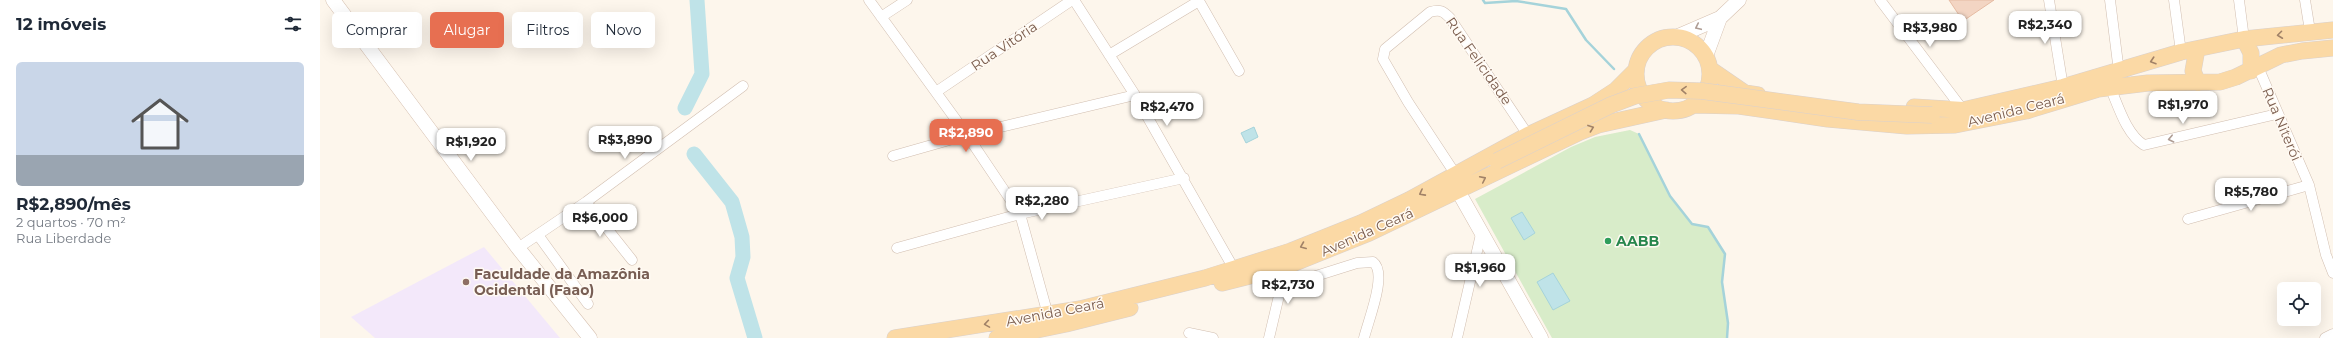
<!DOCTYPE html>
<html lang="pt">
<head>
<meta charset="utf-8">
<style>
  body { margin:0; font-family:Montserrat,sans-serif; background:#f2f2f3; color:#1f2937; height:100vh; display:flex; flex-direction:column; font-size:15px; white-space:nowrap }
  * { box-sizing:border-box; margin:0 }
  p { font-size:13px; color:#747a83 }
  .icon { flex:none; width:22px; height:22px; fill:none; stroke:currentColor; stroke-width:2; stroke-linecap:round; stroke-linejoin:round }
  .map { position:relative; flex:1; overflow:hidden }
  .drawer { display:flex; flex-direction:column; background:#fff; width:320px }
  .drawer>* { flex:none }
  .banner { position:absolute; left:12px; top:12px; width:380px; height:36px; display:flex; gap:8px }
  .fabs { position:absolute; left:1957px; top:282px; display:grid; gap:8px }
  .fabs a { display:grid; place-items:center; width:44px; height:44px; border-radius:6px; background:#fff; box-shadow:0 4px 16px #0002; font-size:20px }
  .price { position:absolute; translate:-50% -34px; padding:0 9px; border-radius:8px; background:#fff; color:#222; font-size:13px; line-height:26px; filter:drop-shadow(0 1px 2px #0008) }
  .price::after { content:''; position:absolute; left:50%; top:24px; width:12px; height:9px; margin-left:-6px; background:inherit; clip-path:polygon(0 0,100% 0,50% 100%) }
  .price.selected { background:#e76f51; color:#fff }
  ul { padding:0; list-style:none }
  li { display:grid; align-content:center; gap:8px; height:212px; padding:0 16px }
  li span { display:grid; place-items:center; height:124px; border-radius:6px; color:#555 }
  li>.icon { margin-inline-start:auto }
  span .icon { width:72px; height:72px; fill:#fffc; stroke-width:1 }
  li b { font-size:17px }
  h2 { display:flex; justify-content:space-between; align-items:center; height:48px; padding:0 16px; font-size:17px }
  .chip { padding:0 14px; border-radius:6px; background:#fff; box-shadow:0 4px 16px #0002; font-size:14px; line-height:36px }
  .chip.selected { background:#e76f51; color:#fff }
  main { display:flex; flex:1; min-height:0 }
  .map>svg:first-child { display:block }
  .education { fill:#f3e8fa }
  .green { fill:#d8ecc9 }
  .water { fill:#bfe3e8; stroke:#a5d3da }
  .lines { fill:none; stroke-linecap:round; stroke-linejoin:round }
  .stream { stroke:#a5d3da; stroke-width:2.5 }
  .river { stroke:#bfe3e8; stroke-width:15 }
  .building { fill:#f3d5c3; stroke:#e6bba3 }
  .street-casing { stroke:#d1beb0; stroke-width:11 }
  .secondary-casing { stroke:#d6c0b0; stroke-width:15 }
  .primary-casing { stroke:#dad1cd; stroke-width:17 }
  .street { stroke:#fff; stroke-width:10 }
  .secondary { stroke:#fff; stroke-width:14 }
  .primary { stroke:#fbd9a5; stroke-width:16 }
  .primary-bridge-casing { stroke:#dad1cd; stroke-width:17; stroke-linecap:butt }
  .primary-bridge { stroke:#fbd9a5; stroke-width:16 }
  .oneway { stroke:#af9d94 }
  .oneway2 { stroke:#a18267 }
  .leisure-dot { fill:#2e9e5b; stroke:#fffaf3; stroke-width:1.5 }
  .education-dot { fill:#8d6e63; stroke:#fffaf3; stroke-width:1.5 }
  .labels { text-anchor:middle; stroke-width:3; stroke-linejoin:round; paint-order:stroke }
  .street-label { font-size:14px; fill:#7a5c4d; stroke:#fffaf3 }
  .leisure-label { font-size:14px; font-weight:bold; fill:#27864d; stroke:#fffaf3; text-anchor:start }
  .education-label { font-size:14px; font-weight:bold; fill:#785e54; stroke:#fffaf3; text-anchor:start }
</style>
</head>
<body>
<main>
<section class="drawer">
<h2>12 imóveis<svg class="icon" aria-label="filters" viewBox="0 0 24 24"><path d="M4 7h16M4 17h16"/><circle cx="9" cy="7" r="2"/><circle cx="15" cy="17" r="2"/></svg></h2>
<ul>
<li><span style="background:linear-gradient(#c9d6e8 75%,#9aa5b1 0)"><svg class="icon" aria-label="home" viewBox="0 0 24 24"><path d="M3 11l9-7 9 7M6 9v11h12V9"/></svg></span><div><b>R$2,890/mês</b><p>2 quartos · 70 m²</p><p>Rua Liberdade</p></div></li>
</ul>
</section>
<div class="map">
<svg width="2013" height="338" viewBox="0 0 2013 338">
  <rect width="100%" height="100%" fill="#fdf6ec"/>
  <path class="education" d="M 164,247 L 240,338 L 55,338 L 31,317 Z"/>
  <path class="green" d="M 1310,130 L 1319,134 L 1350,196 L 1372,224 L 1388,227 L 1405,254 L 1402,282 L 1408,323 L 1407,338 L 1232,338 L 1155,199 L 1251,147 L 1275,137 Z"/>
  <path class="water" d="M 934,127 L 938,137 L 926,143 L 921,133 Z
    M 1202,212 L 1215,233 L 1204,240 L 1191,218 Z
    M 1233,273 L 1250,301 L 1233,310 L 1217,282 Z"/>
  <g class="lines">
    <path class="stream" d="M 1163,0 L 1165,3 L 1196,1 L 1246,9 L 1266,40 L 1294,69
      M 1319,134 L 1350,196 L 1372,224 L 1388,227 L 1405,254 L 1402,282 L 1408,323 L 1407,338"/>
    <path class="river" d="M 365,108 L 382,74 L 377,0
      M 374,154 L 412,202 L 422,237 L 423,257 L 417,278 L 435,338"/>
  </g>
  <path class="building" d="M 1629,0 L 1674,0 L 1643,21 Z"/>
  <g class="lines">
    <g class="street-casing">
      <path id="street" d="M 549,0 L 647,135 L 700,214 L 728,315
        M 754,0 L 815,95 L 914,269
        M 1560,0 L 1643,110
        M 1729,0 L 1743,87
        M 1790,0 L 1799,72
        M 1854,0 L 1861,52
        M 1919,0 L 1924,39
        M 1985,0 L 1990,31
        M 561,17 L 587,0
        M 789,55 L 879,1 L 919,71
        M 1938,67 L 1989,185 L 2006,255 L 2013,273
        M 1790,87 C 1798,105 1806,134 1824,145 L 1957,114
        M 616,92 L 752,0
        M 573,156 L 647,135 L 815,95
        M 1136,175 L 1088,102 L 1063,59 L 1065,49 L 1110,12 C 1120,9 1123,11 1130,18 L 1208,135
        M 266,202 L 312,260
        M 1868,219 L 1989,185
        M 218,235 L 268,304
        M 198,248 L 266,202 L 423,86
        M 577,248 L 700,214 L 864,178
        M 961,287 L 1037,263 L 1053,262 C 1068,273 1048,321 1044,338
        M 869,333 L 893,338
        M 949,338 L 961,287 L 962,268
        M 1137,338 L 1161,234
        M 2005,338 L 2013,334"/>
    </g>
    <g class="secondary-casing">
      <path id="secondary" d="M 13,0 L 198,248 L 270,338
        M 1356,37 L 1400,18 L 1419,0
        M 1386,56 L 1400,18
        M 1138,191 L 1221,338"/>
    </g>
    <g class="primary-casing">
      <path id="primary" d="M1316 74a37 37 0 1 1 74 0a37 37 0 1 1-74 0Z
        M 1924,39 L 1931,53 L 1931,71
        M 1877,49 L 1873,71 L 1878,83
        M 1390,69 L 1425,93 L 1438,95
        M 1373,105 L 1419,106 L 1508,119 L 1587,126 L 1635,125 L 1706,111 L 1778,89 L 1828,83 L 1900,82 L 1916,77 L 1961,55 L 1982,51 L 2013,48
        M 1594,107 L 1643,110 L 1743,87 L 1861,52 L 1924,39 L 2013,30
        M 902,283 L 962,268 L 1049,233 L 1260,132 L 1278,125 L 1346,110
        M 575,338 L 760,309 L 885,278 L 971,251 L 1041,223 L 1089,200 L 1208,135 L 1273,105 L 1296,90 L 1315,71
        M 677,338 L 746,324 L 810,308"/>
    </g>
    <use href="#street" class="street"/>
    <use href="#secondary" class="secondary"/>
    <use href="#primary" class="primary"/>
    <g class="primary-bridge-casing">
      <path id="primary-bridge" d="M 1177,161 L 1291,105 L 1315,96 L 1349,90 L 1382,91 L 1538,112 L 1612,115"/>
    </g>
    <use href="#primary-bridge" class="primary-bridge"/>
  </g>
  <defs><path id="oneway-chevron" d="M-2-3.5L2.5 0L-2 3.5" fill="none" stroke-width="1.6" stroke-linecap="round" stroke-linejoin="round"/></defs>
  <g class="oneway">
    <use href="#oneway-chevron" transform="translate(1378 27) rotate(155)"/>
    <use href="#oneway-chevron" transform="translate(1851 139) rotate(167)"/>
  </g>
  <g class="oneway2">
    <use href="#oneway-chevron" transform="translate(1960 35) rotate(173)"/>
    <use href="#oneway-chevron" transform="translate(1833 61) rotate(162)"/>
    <use href="#oneway-chevron" transform="translate(1364 90) rotate(-178)"/>
    <use href="#oneway-chevron" transform="translate(1271 128) rotate(-20)"/>
    <use href="#oneway-chevron" transform="translate(1163 179) rotate(-26)"/>
    <use href="#oneway-chevron" transform="translate(1102 193) rotate(152)"/>
    <use href="#oneway-chevron" transform="translate(983 246) rotate(158)"/>
    <use href="#oneway-chevron" transform="translate(667 324) rotate(171)"/>
  </g>
  <circle class="leisure-dot" cx="1288" cy="241" r="4"/>
  <circle class="education-dot" cx="146" cy="282" r="4"/>
  <g class="labels">
    <g class="street-label">
      <text transform="translate(684 46) rotate(-34)" y="5">Rua Vitória</text>
      <text transform="translate(1159 61) rotate(55)" y="5">Rua Felicidade</text>
      <text transform="translate(1696 110) rotate(-14)" y="5">Avenida Ceará</text>
      <text transform="translate(1962 124) rotate(67)" y="5">Rua Niterói</text>
      <text transform="translate(1047 232) rotate(-24)" y="5">Avenida Ceará</text>
      <text transform="translate(735 312) rotate(-11)" y="5">Avenida Ceará</text>
    </g>
    <g class="leisure-label">
      <text x="1296" y="246">AABB</text>
    </g>
    <g class="education-label">
      <text x="154" y="279">Faculdade da Amazônia<tspan x="154" dy="16">Ocidental (Faao)</tspan></text>
    </g>
  </g>
</svg>
<div class="fabs">
<a><svg class="icon" aria-label="locate" viewBox="0 0 24 24"><circle cx="12" cy="12" r="6"/><path d="M12 2v4M12 18v4M2 12h4M18 12h4"/></svg></a>
</div>
<b class="price" style="left:1725px;top:45px">R$2,340</b>
<b class="price" style="left:1610px;top:48px">R$3,980</b>
<b class="price" style="left:1863px;top:125px">R$1,970</b>
<b class="price" style="left:847px;top:127px">R$2,470</b>
<b class="price selected" style="left:646px;top:153px">R$2,890</b>
<b class="price" style="left:305px;top:160px">R$3,890</b>
<b class="price" style="left:151px;top:162px">R$1,920</b>
<b class="price" style="left:1931px;top:212px">R$5,780</b>
<b class="price" style="left:722px;top:221px">R$2,280</b>
<b class="price" style="left:280px;top:238px">R$6,000</b>
<b class="price" style="left:1160px;top:288px">R$1,960</b>
<b class="price" style="left:968px;top:305px">R$2,730</b>
<div class="banner">
<a class="chip">Comprar</a>
<a class="chip selected">Alugar</a>
<a class="chip">Filtros</a>
<a class="chip">Novo</a>
</div>
</div>
</main>
</body>
</html>
